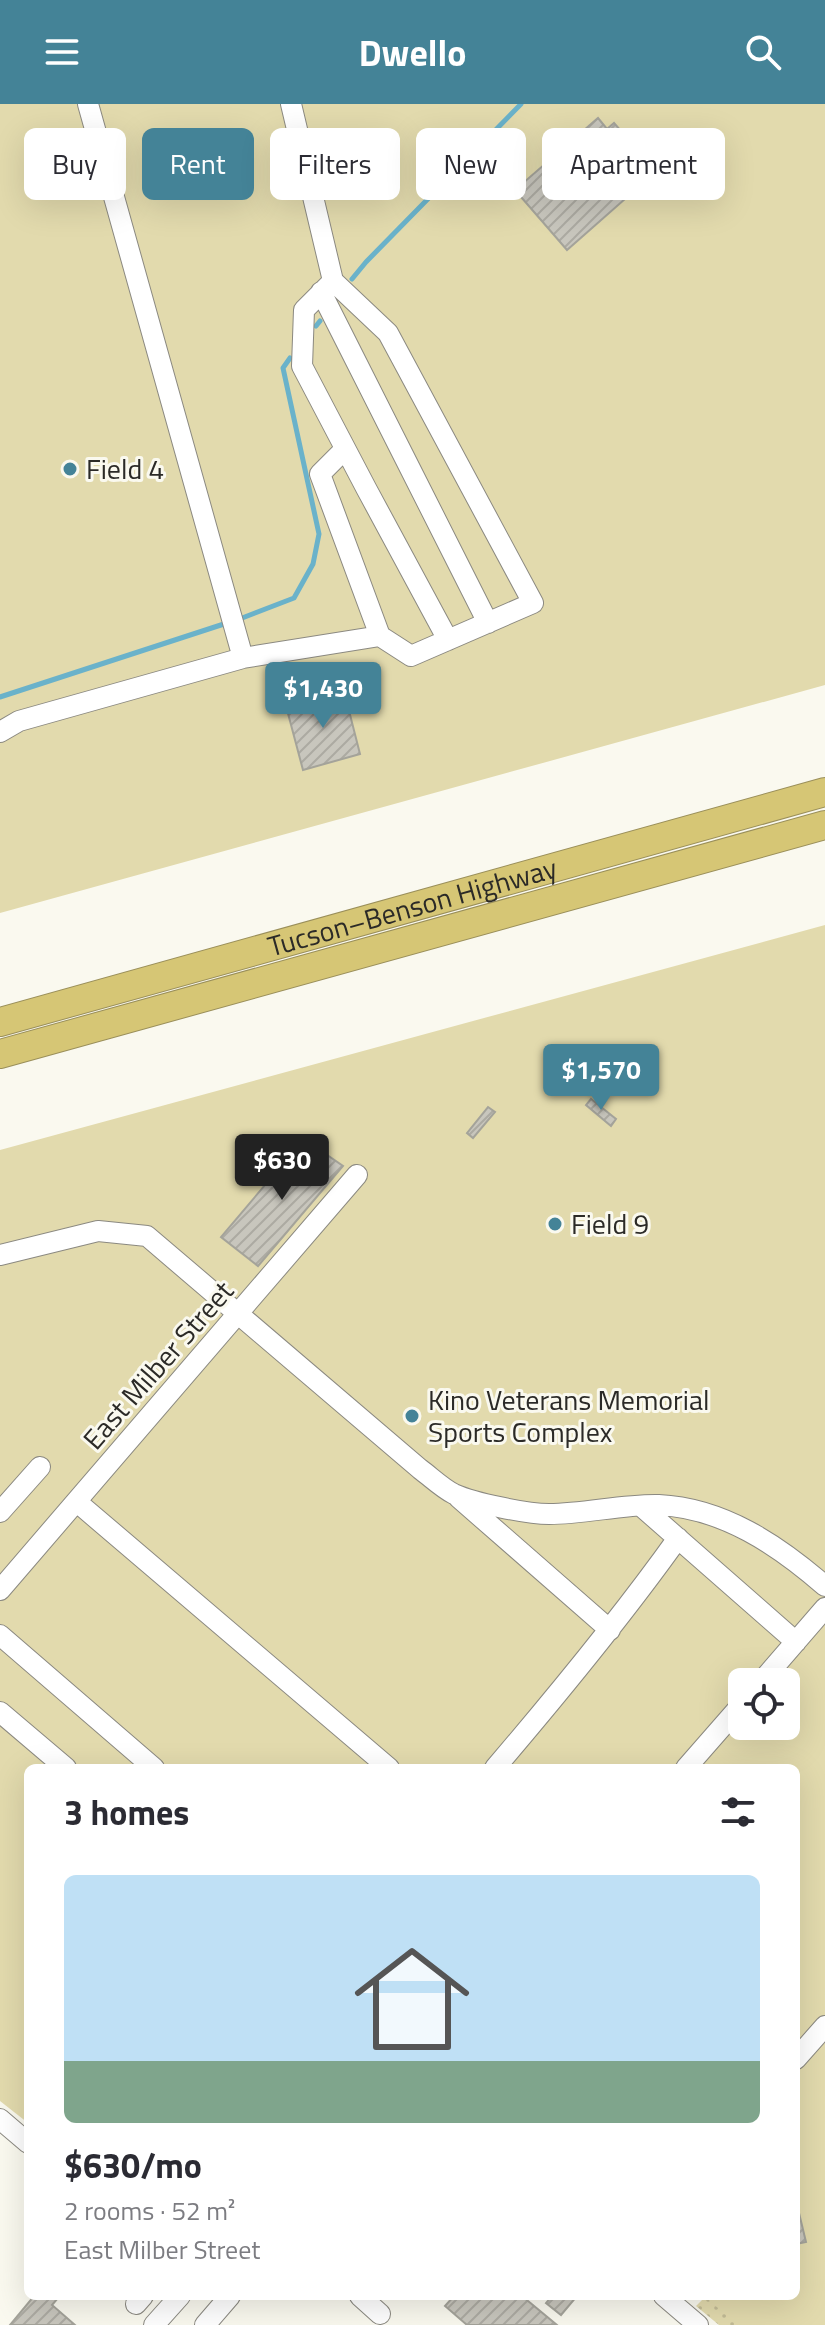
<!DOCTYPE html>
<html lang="en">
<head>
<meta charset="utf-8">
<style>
  body { margin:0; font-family:"Titillium Web",sans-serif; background:#f2f2f3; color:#2b2b33; height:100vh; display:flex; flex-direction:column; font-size:30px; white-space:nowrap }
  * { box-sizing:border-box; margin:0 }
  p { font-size:26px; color:#7c7c81 }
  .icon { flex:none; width:44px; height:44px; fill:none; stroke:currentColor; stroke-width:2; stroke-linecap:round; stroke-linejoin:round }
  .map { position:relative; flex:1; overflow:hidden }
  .details { position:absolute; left:24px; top:1660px; width:776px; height:536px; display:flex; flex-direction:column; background:#fff; border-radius:12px; box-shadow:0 8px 32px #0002 }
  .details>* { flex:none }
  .top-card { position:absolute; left:24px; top:24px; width:778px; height:72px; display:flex; gap:16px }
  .fabs { position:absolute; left:728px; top:1564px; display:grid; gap:16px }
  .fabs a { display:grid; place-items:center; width:72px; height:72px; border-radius:12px; background:#fff; box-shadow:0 8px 32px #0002; font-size:40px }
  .price { position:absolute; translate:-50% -68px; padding:0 18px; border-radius:8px; background:#448397; color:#fff; font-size:26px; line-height:52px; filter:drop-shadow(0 2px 4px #0008) }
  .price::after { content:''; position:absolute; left:50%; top:48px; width:24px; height:18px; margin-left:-12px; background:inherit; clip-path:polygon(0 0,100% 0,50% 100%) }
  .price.active { background:#222; color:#fff }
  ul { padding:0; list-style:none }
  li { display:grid; align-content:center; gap:16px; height:424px; padding:0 40px }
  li+li { border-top:2px solid #e1e1e2 }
  li span { display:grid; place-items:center; height:248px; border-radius:12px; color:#555 }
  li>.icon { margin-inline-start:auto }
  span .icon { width:144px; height:144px; fill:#fffc; stroke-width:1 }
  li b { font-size:34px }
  h2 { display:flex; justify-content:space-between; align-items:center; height:96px; padding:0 40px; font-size:34px }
  .tag { padding:0 28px; border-radius:12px; background:#fff; box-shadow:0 8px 32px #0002; font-size:28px; line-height:72px }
  .tag.active { background:#448397; color:#fff }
  header { display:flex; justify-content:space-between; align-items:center; height:104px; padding:0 40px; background:#448397; color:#fff; font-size:36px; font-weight:700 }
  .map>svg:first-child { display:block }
  .grass { fill:url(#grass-dots) }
  .pitch { fill:#e2daad; fill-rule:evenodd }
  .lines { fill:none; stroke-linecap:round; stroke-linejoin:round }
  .stream { stroke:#6ab2ca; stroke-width:5 }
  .building { fill:url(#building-hatch); stroke:#a4a39a; stroke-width:2 }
  .minor-casing { stroke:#8b8981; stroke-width:22 }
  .highway-casing { stroke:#9a8f5a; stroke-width:30 }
  .minor { stroke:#fff; stroke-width:20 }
  .highway { stroke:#d6c675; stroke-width:28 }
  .poi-dot { fill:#448397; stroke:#faf9ef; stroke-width:3 }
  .labels { text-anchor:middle; stroke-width:6; stroke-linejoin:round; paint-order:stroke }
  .poi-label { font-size:28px; fill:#2b2a27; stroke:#faf9ef; text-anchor:start }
  .street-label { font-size:28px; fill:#2b2a27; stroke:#faf9ef }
</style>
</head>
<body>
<header><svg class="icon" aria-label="menu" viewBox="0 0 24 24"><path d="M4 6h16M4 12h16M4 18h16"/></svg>Dwello<svg class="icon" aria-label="search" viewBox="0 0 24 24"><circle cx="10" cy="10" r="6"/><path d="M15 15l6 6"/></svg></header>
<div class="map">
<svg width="825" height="2221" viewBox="0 0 825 2221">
  <defs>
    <pattern id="grass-dots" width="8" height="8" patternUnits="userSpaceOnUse" patternTransform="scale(2)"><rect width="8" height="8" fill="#e2daad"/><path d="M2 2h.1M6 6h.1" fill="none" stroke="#c2bb95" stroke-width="1.8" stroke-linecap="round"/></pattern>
    <pattern id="building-hatch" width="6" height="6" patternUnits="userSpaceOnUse" patternTransform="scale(2)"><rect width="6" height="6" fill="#c8c6bd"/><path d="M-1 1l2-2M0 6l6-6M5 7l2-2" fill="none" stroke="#acaaa2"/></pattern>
  </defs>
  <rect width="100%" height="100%" fill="#faf9ef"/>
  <path class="grass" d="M 700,2192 L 776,2192 L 790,2221 L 719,2221 L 696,2202 L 703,2195 Z"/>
  <path class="pitch" d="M 0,0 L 825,0 L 825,581 L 0,809 Z
    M 825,821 L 825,2221 L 738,2221 L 704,2192 L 796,2192 L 796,1664 L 28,1664 L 28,2019 L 0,1997 L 0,1046 ZM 742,1578 L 786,1578 L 786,1622 L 742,1622 Z"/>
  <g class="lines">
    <path class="stream" d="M 352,175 L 366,158 L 521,0
      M 316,222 L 320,217
      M 237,516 L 294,494 L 313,460 L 319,430 L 283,264 L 290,254
      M 0,593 L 227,519"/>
  </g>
  <path class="building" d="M 598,14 L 607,25 L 614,19 L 635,43 L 629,49 L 650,73 L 567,146 L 515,86 Z
    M 344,587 L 360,650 L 303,666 L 286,602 Z
    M 591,995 L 616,1015 L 611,1022 L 586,1001 Z
    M 488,1003 L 495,1008 L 473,1034 L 467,1029 Z
    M 304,1035 L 343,1062 L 258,1162 L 221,1133 Z
    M 796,2077 L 799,2109 L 806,2138 L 796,2140 Z
    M 34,2192 L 55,2192 L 58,2194 L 52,2201 L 75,2221 L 10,2221 Z
    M 454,2192 L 522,2192 L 557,2221 L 467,2221 L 445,2202 Z
    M 552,2192 L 577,2192 L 561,2211 L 546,2199 Z"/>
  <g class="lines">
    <g class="minor-casing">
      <path id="minor" d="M 333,177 L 304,206 L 302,262 L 366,384 L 448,536
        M 321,188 L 488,519
        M 345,345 L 320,370 L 380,532
        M 243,554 L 380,532 L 411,552 L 533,499 L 388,229 L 333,177 L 291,0
        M 0,628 L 19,617 L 243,554 L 88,0
        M 0,1151 L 98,1127 L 147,1132 L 420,1365 C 431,1373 442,1384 454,1390 C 474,1399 527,1410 549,1410 C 586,1410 622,1400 659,1401 C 723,1404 778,1441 825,1482
        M 459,1394 L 610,1526
        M 77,1398 L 389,1664
        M 641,1402 L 796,1538
        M 0,1408 L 40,1363
        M 0,1486 L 357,1071
        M 0,1531 L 154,1664
        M 761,1578 L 825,1504
        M 0,1608 L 66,1664
        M 495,1664 C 559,1589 621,1514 678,1434
        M 686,1664 L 742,1600
        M 796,1955 L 825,1922
        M 0,2015 L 28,2039
        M 360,2192 L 380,2210
        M 664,2192 L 698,2221
        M 136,2200 L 143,2192
        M 154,2221 L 180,2192
        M 205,2221 L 230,2192"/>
    </g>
    <g class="highway-casing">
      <g id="highway">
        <path id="s1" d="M 0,918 L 825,688"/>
        <path d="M 0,950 L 825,721"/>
      </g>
    </g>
    <use href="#minor" class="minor"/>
    <use href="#highway" class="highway"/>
  </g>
  <g class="poi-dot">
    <circle cx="70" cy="365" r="8"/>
    <circle cx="555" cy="1120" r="8"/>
    <circle cx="412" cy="1312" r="8"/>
  </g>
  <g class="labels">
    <g class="poi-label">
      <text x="86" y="375">Field 4</text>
      <text x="571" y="1130">Field 9</text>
      <text x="428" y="1306">Kino Veterans Memorial<tspan x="428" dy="32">Sports Complex</tspan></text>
    </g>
    <g class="street-label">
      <text dy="10" stroke="none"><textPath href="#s1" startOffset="428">Tucson–Benson Highway</textPath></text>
      <text transform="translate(158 1261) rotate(-49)" y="10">East Milber Street</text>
    </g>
  </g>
</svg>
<div class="fabs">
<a><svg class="icon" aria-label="locate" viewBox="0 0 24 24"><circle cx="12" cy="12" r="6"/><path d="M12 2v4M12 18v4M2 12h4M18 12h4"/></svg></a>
</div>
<b class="price" style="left:323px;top:626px">$1,430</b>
<b class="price" style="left:601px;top:1008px">$1,570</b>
<b class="price active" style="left:282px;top:1098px">$630</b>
<div class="top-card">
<a class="tag">Buy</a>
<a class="tag active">Rent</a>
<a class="tag">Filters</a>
<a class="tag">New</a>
<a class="tag">Apartment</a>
</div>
<section class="details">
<h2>3 homes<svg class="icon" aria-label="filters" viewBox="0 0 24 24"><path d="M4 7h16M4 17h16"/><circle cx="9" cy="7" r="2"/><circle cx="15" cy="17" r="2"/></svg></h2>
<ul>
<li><span style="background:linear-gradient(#bfe0f5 75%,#7fa58c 0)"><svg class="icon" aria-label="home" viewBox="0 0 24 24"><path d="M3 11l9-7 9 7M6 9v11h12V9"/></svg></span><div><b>$630/mo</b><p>2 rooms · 52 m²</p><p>East Milber Street</p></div></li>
</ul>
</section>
</div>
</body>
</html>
